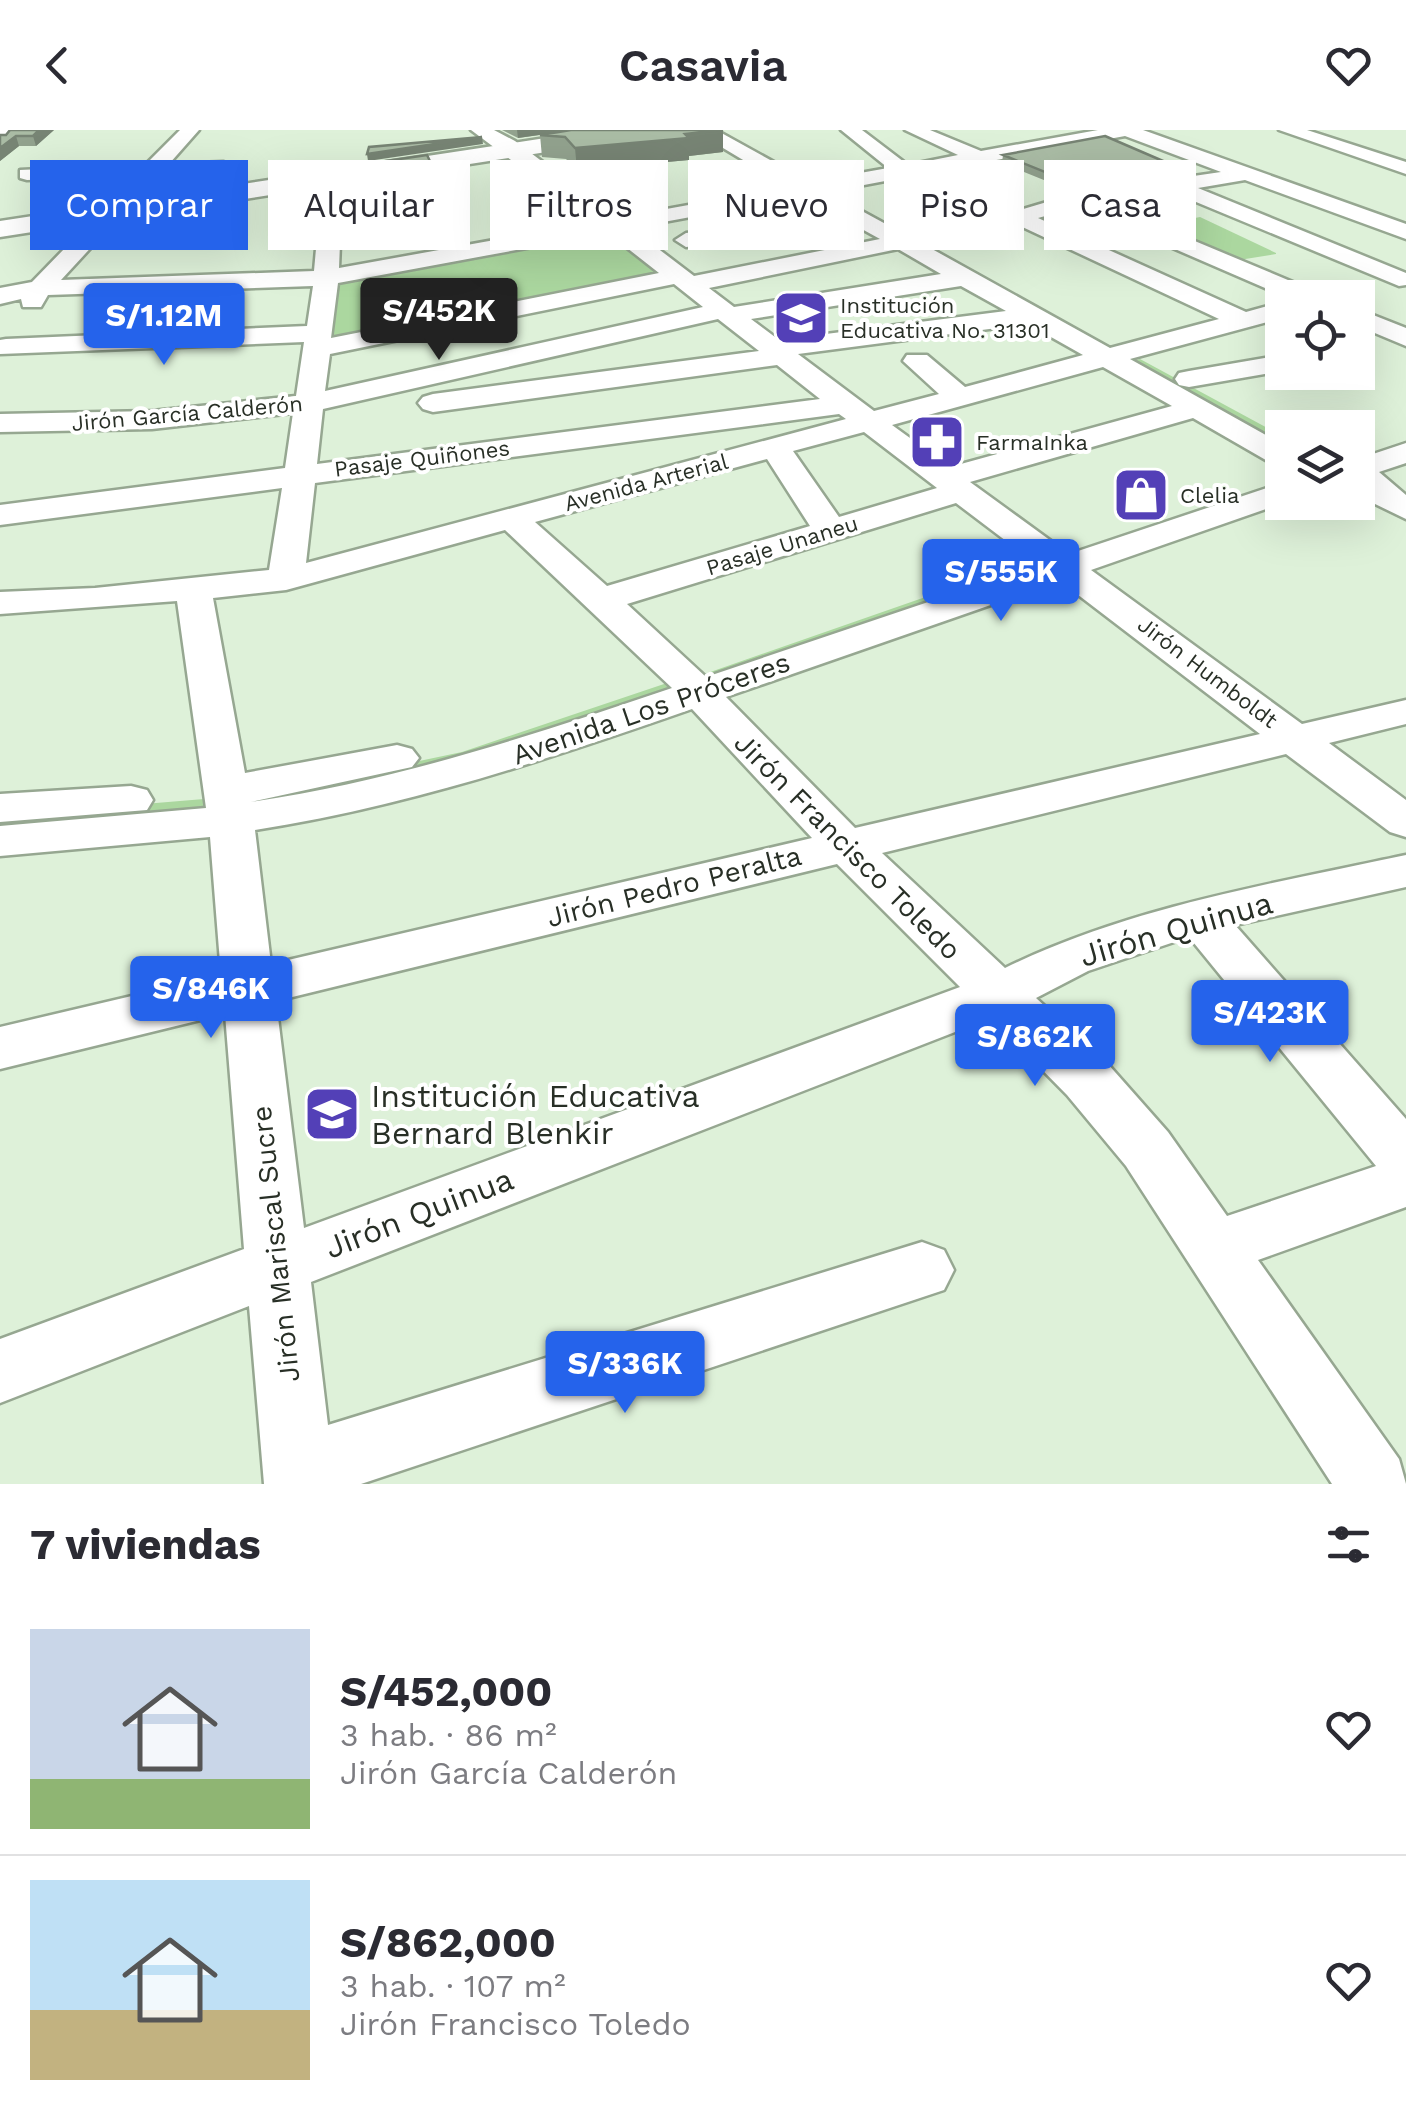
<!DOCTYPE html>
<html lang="es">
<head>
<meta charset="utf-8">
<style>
  body { margin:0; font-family:"Work Sans",sans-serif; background:#f7f7f7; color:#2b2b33; height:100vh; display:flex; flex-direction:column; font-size:38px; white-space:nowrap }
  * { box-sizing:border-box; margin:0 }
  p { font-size:32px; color:#7c7c81 }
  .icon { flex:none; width:55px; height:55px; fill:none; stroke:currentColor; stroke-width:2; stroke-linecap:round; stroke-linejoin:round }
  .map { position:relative; height:1354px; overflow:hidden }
  .drawer { display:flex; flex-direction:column; background:#fff; flex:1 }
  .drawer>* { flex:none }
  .hud { position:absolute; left:30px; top:30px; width:1348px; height:90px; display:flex; gap:20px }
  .buttons { position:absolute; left:1265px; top:150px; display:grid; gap:20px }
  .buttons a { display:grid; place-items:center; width:110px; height:110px; border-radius:0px; background:#fff; box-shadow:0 10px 40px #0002; font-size:50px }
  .price { position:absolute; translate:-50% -85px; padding:0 22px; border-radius:10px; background:#2563eb; color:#fff; font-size:32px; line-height:65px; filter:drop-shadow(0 2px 5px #0008) }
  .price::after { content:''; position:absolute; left:50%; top:60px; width:30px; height:22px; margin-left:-15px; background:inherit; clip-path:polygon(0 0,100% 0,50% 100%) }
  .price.current { background:#222; color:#fff }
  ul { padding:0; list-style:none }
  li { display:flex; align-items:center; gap:30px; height:250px; padding:0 30px }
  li+li { border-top:2px solid #e1e1e2 }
  li span { display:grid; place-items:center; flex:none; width:280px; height:200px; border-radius:0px; color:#555 }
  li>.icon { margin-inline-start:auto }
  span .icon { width:120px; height:120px; fill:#fffc; stroke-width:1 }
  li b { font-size:42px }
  h2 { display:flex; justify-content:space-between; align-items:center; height:120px; padding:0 30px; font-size:42px }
  .chip { padding:0 35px; border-radius:0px; background:#fff; box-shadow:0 10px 40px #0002; font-size:35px; line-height:90px }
  .chip.current { background:#2563eb; color:#fff }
  header { display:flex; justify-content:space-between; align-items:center; height:130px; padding:0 30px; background:#fff; font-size:45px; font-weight:600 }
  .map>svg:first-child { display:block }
  .green { fill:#abd79f }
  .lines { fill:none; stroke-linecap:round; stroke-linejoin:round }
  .minor-casing { stroke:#96a791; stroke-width:5 }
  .major-casing { stroke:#96a791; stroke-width:5 }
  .highway-casing { stroke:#96a791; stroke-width:5 }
  .minor { fill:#fff; fill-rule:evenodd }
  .major { fill:#fff; fill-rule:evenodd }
  .highway { fill:#fff; fill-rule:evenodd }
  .wall { fill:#92a28e }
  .shaded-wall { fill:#778474 }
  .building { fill:#aabca5; stroke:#778474; stroke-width:2.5 }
  .labels { text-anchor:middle; stroke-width:8; stroke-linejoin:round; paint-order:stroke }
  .far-poi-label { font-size:22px; fill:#282f26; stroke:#fff; text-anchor:start }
  .far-street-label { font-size:22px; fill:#282f26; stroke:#fff }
  .street-label { font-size:28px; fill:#282f26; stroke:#fff }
  .near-street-label { font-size:32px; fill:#282f26; stroke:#fff }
  .near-poi-label { font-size:32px; fill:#282f26; stroke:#fff; text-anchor:start }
</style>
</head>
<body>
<header><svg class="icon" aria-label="back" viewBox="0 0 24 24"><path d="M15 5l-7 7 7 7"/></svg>Casavia<svg class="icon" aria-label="heart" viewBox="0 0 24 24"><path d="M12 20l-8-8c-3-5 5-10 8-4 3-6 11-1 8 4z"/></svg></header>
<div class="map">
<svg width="1406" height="1354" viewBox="0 0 1406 1354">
  <rect width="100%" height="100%" fill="#def1d9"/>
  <path class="green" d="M 1200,87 L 1276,123 L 1276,124 L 1239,130 L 1155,96 Z
    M 601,103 L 614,105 L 665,146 L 333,210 L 338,153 Z
    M 1140,229 L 1282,306 L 1282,322 L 1123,234 Z
    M 1040,427 L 1050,432 L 702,552 L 696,547 Z
    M 667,553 L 681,561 L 465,632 L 244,676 L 239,669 L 462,622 Z
    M 216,668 L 216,683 L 0,698 L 0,686 Z"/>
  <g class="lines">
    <g class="minor-casing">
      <path id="minor" d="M 180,0 L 199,0 L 169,34 L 223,32 L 230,34 L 230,42 L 157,46 L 61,150 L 314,141 L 323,41 L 333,35 L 343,41 L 339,138 L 594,92 L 471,0 L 494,0 L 515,11 L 617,88 L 788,57 L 693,0 L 716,0 L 810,52 L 888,38 L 841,0 L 862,0 L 908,35 L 958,25 L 905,0 L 930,0 L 981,21 L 1098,0 L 1143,0 L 1406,94 L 1406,109 L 1245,50 L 1198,58 L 1406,143 L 1406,155 L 1399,156 L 1172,62 L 1104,73 L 1319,163 L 1322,168 L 1288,168 L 1078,77 L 1038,88 L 1246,182 L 1282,172 L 1282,188 L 1130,229 L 1282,314 L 1282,335 L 1271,333 L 1193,288 L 970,352 L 1069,424 L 1282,353 L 1282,372 L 1286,372 L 1091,440 L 1302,594 L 1406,570 L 1406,594 L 1329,613 L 1406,670 L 1406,707 L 1390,702 L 1286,624 L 882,723 L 1005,838 C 1130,777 1270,754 1406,725 L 1406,757 L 1235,795 L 1406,989 L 1406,1077 L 1258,1130 L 1399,1329 L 1406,1354 L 1332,1354 L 1126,1036 L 1067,965 L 991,888 L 311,1152 L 328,1295 L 922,1112 L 944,1120 L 954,1140 L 944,1160 L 361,1354 L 264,1354 L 249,1176 L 0,1273 L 0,1209 L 244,1119 L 225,884 L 0,939 L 0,897 L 221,845 L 210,707 L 0,726 L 0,696 L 206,678 L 177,471 L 0,484 L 0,462 L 95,458 L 269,440 L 282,358 L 0,395 L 0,375 L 285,338 L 293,283 L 152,299 L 0,302 L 0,284 L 152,281 L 296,266 L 304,212 L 0,224 L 0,210 L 6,209 L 307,196 L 313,156 L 48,165 L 41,177 L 23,177 L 21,169 L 0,174 L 0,158 L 32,152 L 134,47 L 27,50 L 20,48 L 20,40 L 146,34 ZM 1125,6 L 1221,42 L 1077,63 L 1020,80 L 999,77 L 998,85 L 904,104 L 827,62 L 901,48 L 920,59 L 930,53 L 921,44 ZM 804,66 L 840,87 L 686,103 L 675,110 L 686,117 L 860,98 L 880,109 L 694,146 L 631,98 ZM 1016,94 L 1219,189 L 1110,218 L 923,114 ZM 608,103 L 659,143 L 331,208 L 338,153 ZM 898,119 L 941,144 L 734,177 L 709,158 ZM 674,154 L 703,177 L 325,261 L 330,224 ZM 961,156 L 1006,181 L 779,210 L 751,189 ZM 718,189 L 759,221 L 433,264 L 423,267 L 418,273 L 423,279 L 433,282 L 777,235 L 820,269 L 317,334 L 323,279 ZM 1028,194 L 1083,225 L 965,257 L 927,225 L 907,225 L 903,231 L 939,264 L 874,281 L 798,224 ZM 1103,237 L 1172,276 L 950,337 L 892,295 ZM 839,284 L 846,289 L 306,433 L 315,353 ZM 864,302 L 937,358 L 839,387 L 793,321 ZM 767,329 L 810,396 L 607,456 L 535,392 ZM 956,373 L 1038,435 L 706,547 L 627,474 ZM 505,400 L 672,558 C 533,605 396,651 250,672 L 412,637 L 419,628 L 412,619 L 397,615 L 245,643 L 213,468 L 286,460 ZM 1060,451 L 1260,604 L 855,698 L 726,567 ZM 692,579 L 812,708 L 271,834 L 255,700 C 405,677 549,629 692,579 ZM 837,734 L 960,857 L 304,1098 L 276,871 ZM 1189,807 L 1376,1036 L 1227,1086 L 1168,1002 L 1107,933 L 1036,868 L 1088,841 Z
        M 1279,0 L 1307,0 L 1406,32 L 1406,44 Z
        M 1358,179 L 1406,198 L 1406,216 L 1358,196 Z
        M 1282,225 L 1282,241 L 1189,257 L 1179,255 L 1175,249 L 1179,243 L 1189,241 Z
        M 1406,313 L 1406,333 L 1379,342 L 1406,365 L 1406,389 L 1373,373 L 1358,357 L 1358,329 Z
        M 131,656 L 147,660 L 153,670 L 147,680 L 0,692 L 0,664 Z"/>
    </g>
    <g class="major-casing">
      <path id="major" d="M 598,0 L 654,0 L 643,7 L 0,107 L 0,91 Z"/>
    </g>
    <g class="highway-casing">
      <path id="highway" d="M 0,0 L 18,0 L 8,11 L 0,13 Z"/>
    </g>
    <use href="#minor" class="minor"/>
    <use href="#major" class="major"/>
    <use href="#highway" class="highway"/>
  </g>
  <path class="wall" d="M 54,0 L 36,16 L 19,16 L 0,31 L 0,5 Z
    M 502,0 L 722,0 L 723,22 L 689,26 L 689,30 L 577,40 L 566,29 L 542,27 L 540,5 L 518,8 Z
    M 1003,25 L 1175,45 L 1071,61 L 1002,33 Z
    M 372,33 L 439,50 L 441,70 L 383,74 L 375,52 Z"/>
  <path class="shaded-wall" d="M 39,0 L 54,0 L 36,16 L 33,6 Z
    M 517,0 L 573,0 L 518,8 Z
    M 723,0 L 723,22 L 689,26 L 689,30 L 577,40 L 575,18 Z
    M 16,6 L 19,16 L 0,31 L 0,18 Z
    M 482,7 L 483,14 L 368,31 L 367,24 Z
    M 1177,37 L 1175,45 L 1071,61 L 1072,53 Z
    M 198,50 L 200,57 L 146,65 L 144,58 Z
    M 439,50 L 441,70 L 383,74 L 380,55 Z"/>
  <path class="building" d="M 10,0 L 39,0 L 33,6 L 16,6 L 0,18 L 0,5 L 6,5 Z
    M 571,0 L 723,0 L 685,4 L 689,8 L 575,18 L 565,7 L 540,5 Z
    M 1105,6 L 1177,37 L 1072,53 L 1003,25 Z
    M 482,7 L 367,24 L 369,17 Z
    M 427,25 L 439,50 L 380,55 L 372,33 Z
    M 198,50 L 144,58 L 151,52 Z"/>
  <defs>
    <g id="school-square" transform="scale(2.875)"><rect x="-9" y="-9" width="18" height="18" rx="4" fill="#5340b7" stroke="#fff"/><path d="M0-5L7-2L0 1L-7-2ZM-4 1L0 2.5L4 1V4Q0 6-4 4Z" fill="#fff"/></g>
    <g id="pharmacy-square" transform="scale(2.875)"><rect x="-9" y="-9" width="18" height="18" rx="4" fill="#5340b7" stroke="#fff"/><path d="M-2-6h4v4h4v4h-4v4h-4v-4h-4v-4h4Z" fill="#fff"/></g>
    <g id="shop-square" transform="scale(2.875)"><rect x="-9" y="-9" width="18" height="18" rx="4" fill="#5340b7" stroke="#fff"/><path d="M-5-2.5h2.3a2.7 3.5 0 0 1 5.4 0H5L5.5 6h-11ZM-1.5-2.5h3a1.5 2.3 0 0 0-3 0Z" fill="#fff"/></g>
  </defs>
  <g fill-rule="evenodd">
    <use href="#school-square" x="801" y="188"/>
    <use href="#pharmacy-square" x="937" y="312"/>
    <use href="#shop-square" x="1141" y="365"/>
    <use href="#school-square" x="332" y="984"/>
  </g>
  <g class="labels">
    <g class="far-poi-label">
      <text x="840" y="183">Institución<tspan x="840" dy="25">Educativa No. 31301</tspan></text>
      <text x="976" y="320">FarmaInka</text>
      <text x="1180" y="373">Clelia</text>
    </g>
    <g class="far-street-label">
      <text transform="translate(187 283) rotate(-5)" y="8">Jirón García Calderón</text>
      <text transform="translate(422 328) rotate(-7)" y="8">Pasaje Quiñones</text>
      <text transform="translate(646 352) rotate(-15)" y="8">Avenida Arterial</text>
      <text transform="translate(782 415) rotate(-17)" y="8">Pasaje Unaneu</text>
      <text transform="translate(1208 542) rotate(37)" y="8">Jirón Humboldt</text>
    </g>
    <g class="street-label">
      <text transform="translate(651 578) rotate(-19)" y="10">Avenida Los Próceres</text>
      <text transform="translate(848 716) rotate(45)" y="10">Jirón Francisco Toledo</text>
      <text transform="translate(674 756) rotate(-14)" y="10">Jirón Pedro Peralta</text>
      <text transform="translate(275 1114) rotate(-96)" y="10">Jirón Mariscal Sucre</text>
    </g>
    <g class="near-street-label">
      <text transform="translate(1176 799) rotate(-16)" y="11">Jirón Quinua</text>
      <text transform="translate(419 1083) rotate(-21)" y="11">Jirón Quinua</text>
    </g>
    <g class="near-poi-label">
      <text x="371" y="977">Institución Educativa<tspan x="371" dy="37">Bernard Blenkir</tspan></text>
    </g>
  </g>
</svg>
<div class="buttons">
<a><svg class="icon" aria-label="locate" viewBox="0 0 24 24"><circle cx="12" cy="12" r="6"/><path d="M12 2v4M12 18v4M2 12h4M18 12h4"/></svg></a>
<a><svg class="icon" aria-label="layers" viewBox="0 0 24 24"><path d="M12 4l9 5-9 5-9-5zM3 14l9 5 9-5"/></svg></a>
</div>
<b class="price current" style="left:439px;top:233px">S/452K</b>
<b class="price" style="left:164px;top:238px">S/1.12M</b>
<b class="price" style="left:1001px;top:494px">S/555K</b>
<b class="price" style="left:211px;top:911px">S/846K</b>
<b class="price" style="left:1270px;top:935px">S/423K</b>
<b class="price" style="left:1035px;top:959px">S/862K</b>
<b class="price" style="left:625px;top:1286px">S/336K</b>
<div class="hud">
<a class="chip current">Comprar</a>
<a class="chip">Alquilar</a>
<a class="chip">Filtros</a>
<a class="chip">Nuevo</a>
<a class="chip">Piso</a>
<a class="chip">Casa</a>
</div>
</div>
<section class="drawer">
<h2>7 viviendas<svg class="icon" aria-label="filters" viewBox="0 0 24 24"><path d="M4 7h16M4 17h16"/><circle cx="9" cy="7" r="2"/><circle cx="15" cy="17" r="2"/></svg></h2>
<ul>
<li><span style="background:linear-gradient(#c9d6e8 75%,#8fb573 0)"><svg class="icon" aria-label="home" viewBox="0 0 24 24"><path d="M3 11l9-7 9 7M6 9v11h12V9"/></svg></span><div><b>S/452,000</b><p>3 hab. · 86 m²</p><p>Jirón García Calderón</p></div><svg class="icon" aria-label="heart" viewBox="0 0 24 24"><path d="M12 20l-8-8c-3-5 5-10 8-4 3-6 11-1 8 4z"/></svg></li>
<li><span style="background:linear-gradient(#bfe0f5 65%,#c2b280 0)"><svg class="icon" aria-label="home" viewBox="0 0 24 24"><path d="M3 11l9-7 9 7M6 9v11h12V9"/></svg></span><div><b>S/862,000</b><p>3 hab. · 107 m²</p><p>Jirón Francisco Toledo</p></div><svg class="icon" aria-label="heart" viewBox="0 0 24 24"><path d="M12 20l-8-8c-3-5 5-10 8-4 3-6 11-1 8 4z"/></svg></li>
</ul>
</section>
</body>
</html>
